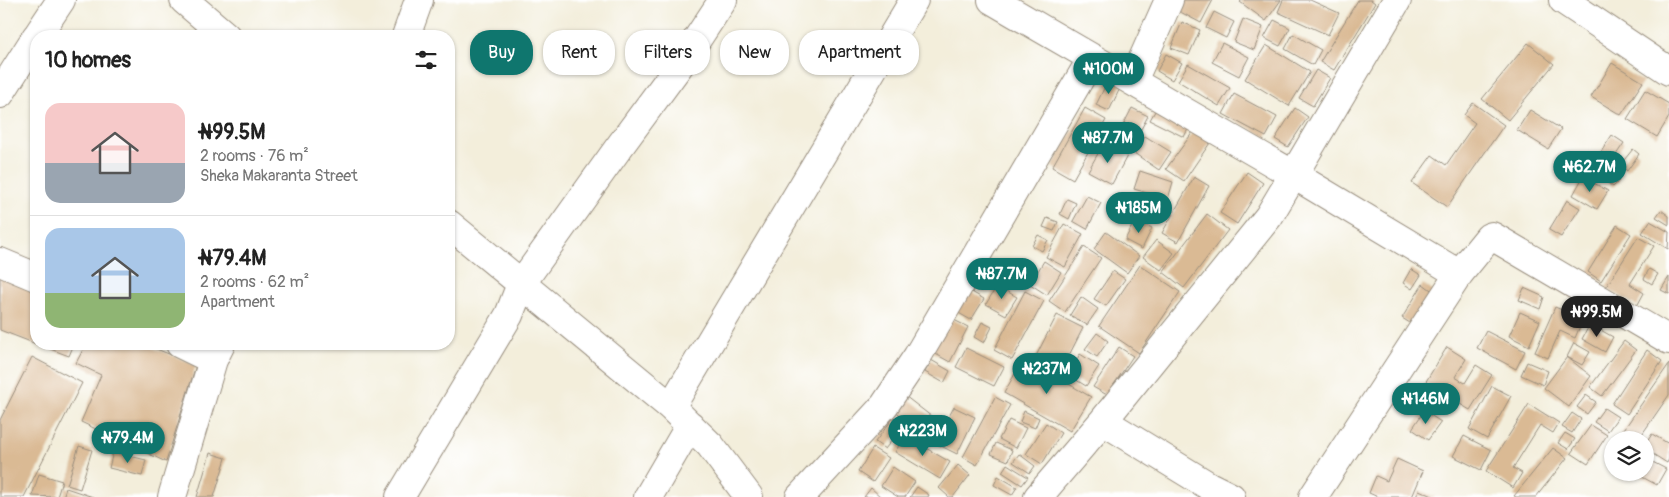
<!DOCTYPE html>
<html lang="en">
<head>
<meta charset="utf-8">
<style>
  body { margin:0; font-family:Pangolin,sans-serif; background:#f6f6f6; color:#222; height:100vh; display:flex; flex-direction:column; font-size:19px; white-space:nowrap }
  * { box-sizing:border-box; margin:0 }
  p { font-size:16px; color:#767676 }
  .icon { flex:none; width:28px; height:28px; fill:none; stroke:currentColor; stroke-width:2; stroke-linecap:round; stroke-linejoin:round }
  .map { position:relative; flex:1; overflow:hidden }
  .sheet { position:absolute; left:30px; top:30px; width:425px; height:320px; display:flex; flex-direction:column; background:#fff; border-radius:20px; box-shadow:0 1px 4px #0004 }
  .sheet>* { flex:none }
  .guide { position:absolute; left:470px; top:30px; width:475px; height:45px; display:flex; gap:10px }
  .tools { position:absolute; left:1604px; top:431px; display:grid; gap:10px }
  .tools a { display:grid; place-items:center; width:50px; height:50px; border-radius:50%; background:#fff; box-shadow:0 1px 4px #0004; font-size:25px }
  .price { position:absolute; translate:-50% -42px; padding:0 11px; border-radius:18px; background:#0f766e; color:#fff; font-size:16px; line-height:32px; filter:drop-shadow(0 1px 2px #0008) }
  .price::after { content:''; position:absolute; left:50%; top:30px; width:15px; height:11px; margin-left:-8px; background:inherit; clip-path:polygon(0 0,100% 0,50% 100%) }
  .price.on { background:#222; color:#fff }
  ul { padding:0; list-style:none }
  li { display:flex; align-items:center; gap:15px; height:125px; padding:0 15px }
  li+li { border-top:1px solid #e0e0e0 }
  li span { display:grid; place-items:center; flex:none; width:140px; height:100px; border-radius:15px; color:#555 }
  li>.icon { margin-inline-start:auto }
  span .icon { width:60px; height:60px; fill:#fffc; stroke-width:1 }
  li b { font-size:21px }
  h2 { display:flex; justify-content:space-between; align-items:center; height:60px; padding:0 15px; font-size:21px }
  .pill { padding:0 18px; border-radius:20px; background:#fff; box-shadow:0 1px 4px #0004; font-size:18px; line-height:45px }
  .pill.on { background:#0f766e; color:#fff }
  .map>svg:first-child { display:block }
  .building { fill:#daba94 }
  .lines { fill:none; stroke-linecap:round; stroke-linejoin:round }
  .minor-casing { stroke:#978c7c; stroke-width:30 }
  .minor { stroke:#fff; stroke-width:28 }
</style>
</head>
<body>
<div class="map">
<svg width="1669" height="497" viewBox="0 0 1669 497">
  <rect width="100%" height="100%" fill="#fff"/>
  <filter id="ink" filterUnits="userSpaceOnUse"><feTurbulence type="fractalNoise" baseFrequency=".02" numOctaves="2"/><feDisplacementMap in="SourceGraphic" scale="10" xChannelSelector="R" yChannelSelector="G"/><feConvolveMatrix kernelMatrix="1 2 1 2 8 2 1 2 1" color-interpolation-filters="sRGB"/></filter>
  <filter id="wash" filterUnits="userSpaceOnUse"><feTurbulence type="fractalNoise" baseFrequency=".0096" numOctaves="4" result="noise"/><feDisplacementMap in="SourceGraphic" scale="20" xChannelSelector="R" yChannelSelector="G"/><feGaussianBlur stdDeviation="1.12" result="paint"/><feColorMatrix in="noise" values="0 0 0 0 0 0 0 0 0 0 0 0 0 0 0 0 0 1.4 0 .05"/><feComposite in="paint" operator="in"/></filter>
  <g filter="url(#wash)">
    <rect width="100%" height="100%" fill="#f3eedb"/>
    <g id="blocks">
      <path class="building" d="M 1174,0 L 1213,0 L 1201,23 L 1171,7 Z
        M 1242,0 L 1281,0 L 1266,21 L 1240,2 Z
        M 1283,0 L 1310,0 L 1339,13 L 1328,35 L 1278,12 Z
        M 1358,0 L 1371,0 L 1375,3 L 1334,70 L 1320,62 Z
        M 1214,12 L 1234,22 L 1226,38 L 1206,28 Z
        M 1243,19 L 1263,27 L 1254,50 L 1234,42 Z
        M 1274,20 L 1290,28 L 1280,46 L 1264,38 Z
        M 1182,22 L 1200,30 L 1189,55 L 1171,48 Z
        M 1293,34 L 1321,50 L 1313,65 L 1285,49 Z
        M 1222,43 L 1249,57 L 1239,76 L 1212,62 Z
        M 1528,43 L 1554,64 L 1508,120 L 1482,99 Z
        M 1266,45 L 1310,72 L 1289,106 L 1245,79 Z
        M 1166,54 L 1182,63 L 1172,80 L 1157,71 Z
        M 1612,63 L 1643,82 L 1621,115 L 1591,97 Z
        M 1188,64 L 1230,88 L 1219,106 L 1178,81 Z
        M 1316,70 L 1330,78 L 1313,106 L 1299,98 Z
        M 1109,78 L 1122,84 L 1109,111 L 1096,105 Z
        M 1645,90 L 1669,104 L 1669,117 L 1657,137 L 1627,119 Z
        M 1234,94 L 1277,117 L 1266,137 L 1223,114 Z
        M 1473,103 L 1504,125 L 1447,207 L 1412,183 L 1432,155 L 1446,165 L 1475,123 L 1464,115 Z
        M 1159,104 L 1192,121 L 1184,137 L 1150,120 Z
        M 1085,108 L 1106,120 L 1073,179 L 1052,167 Z
        M 1132,108 L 1148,116 L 1130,150 L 1115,141 Z
        M 1295,108 L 1308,117 L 1288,147 L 1275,139 Z
        M 1530,110 L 1561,129 L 1548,149 L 1517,130 Z
        M 1198,125 L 1214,137 L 1184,181 L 1166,169 Z
        M 1612,135 L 1624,143 L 1601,177 L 1590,169 Z
        M 1145,136 L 1171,152 L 1159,170 L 1134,153 Z
        M 1104,143 L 1127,156 L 1112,184 L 1088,171 Z
        M 1633,149 L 1639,154 L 1627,171 L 1620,165 Z
        M 1140,171 L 1173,182 L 1168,199 L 1134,189 Z
        M 1247,172 L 1263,183 L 1237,224 L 1220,213 Z
        M 1613,175 L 1619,181 L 1613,187 L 1607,182 Z
        M 1194,177 L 1209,186 L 1178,242 L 1162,233 Z
        M 1583,177 L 1608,191 L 1597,209 L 1573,195 Z
        M 1087,196 L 1101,203 L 1087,229 L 1073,221 Z
        M 1067,199 L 1076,203 L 1069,219 L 1060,214 Z
        M 1156,200 L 1165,203 L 1161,215 L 1152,212 Z
        M 1567,200 L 1580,208 L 1561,237 L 1549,230 Z
        M 1661,210 L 1669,216 L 1669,225 L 1656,217 Z
        M 1207,214 L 1228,230 L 1184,288 L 1163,272 Z
        M 1047,218 L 1058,222 L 1054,231 L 1043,227 Z
        M 1135,220 L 1152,228 L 1142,249 L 1125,240 Z
        M 1650,221 L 1669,232 L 1668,249 L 1642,233 Z
        M 1064,224 L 1083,234 L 1065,267 L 1046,257 Z
        M 1617,225 L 1631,234 L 1601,281 L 1588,272 Z
        M 1106,232 L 1139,256 L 1127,273 L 1094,249 Z
        M 1038,235 L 1048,240 L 1042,251 L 1032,246 Z
        M 1638,237 L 1654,246 L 1630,284 L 1644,293 L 1637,306 L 1606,287 Z
        M 1156,240 L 1174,253 L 1161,270 L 1143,257 Z
        M 1084,247 L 1101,258 L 1065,312 L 1049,301 Z
        M 1017,258 L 1029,266 L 1018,284 L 1006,276 Z
        M 1044,261 L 1061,272 L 1047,295 L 1030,284 Z
        M 1140,265 L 1180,292 L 1139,353 L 1099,326 Z
        M 1411,269 L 1421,275 L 1412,289 L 1403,283 Z
        M 1649,269 L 1658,274 L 1652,284 L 1644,279 Z
        M 1113,271 L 1125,279 L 1106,306 L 1094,299 Z
        M 0,276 L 36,290 L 36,344 L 0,330 Z
        M 1669,277 L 1669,294 L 1661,290 Z
        M 1423,284 L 1438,295 L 1418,328 L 1402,318 Z
        M 997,286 L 1017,297 L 1006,315 L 986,304 Z
        M 1524,288 L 1544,297 L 1540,309 L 1519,300 Z
        M 968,290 L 984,299 L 971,320 L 955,311 Z
        M 1025,291 L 1044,301 L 1012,360 L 994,350 Z
        M 1081,297 L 1098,309 L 1087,325 L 1070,315 Z
        M 1555,307 L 1583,319 L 1575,338 L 1560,331 L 1548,358 L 1535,352 Z
        M 1520,312 L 1540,321 L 1529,346 L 1509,336 Z
        M 1057,315 L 1083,328 L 1061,371 L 1035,358 Z
        M 950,318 L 968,327 L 950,362 L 932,352 Z
        M 982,322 L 992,327 L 984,343 L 974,337 Z
        M 1590,324 L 1613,337 L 1605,352 L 1582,339 Z
        M 1486,331 L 1525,351 L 1516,369 L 1477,348 Z
        M 1097,333 L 1108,341 L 1097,357 L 1085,349 Z
        M 1624,341 L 1636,350 L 1602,396 L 1590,387 Z
        M 1574,343 L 1590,352 L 1582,365 L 1567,357 Z
        M 37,344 L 74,344 L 69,356 Z
        M 86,344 L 144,344 L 196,365 L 166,462 L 81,422 L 101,375 L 76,363 Z
        M 1119,347 L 1133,356 L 1107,395 L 1093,387 Z
        M 1447,347 L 1466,359 L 1455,377 L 1465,383 L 1476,365 L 1492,375 L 1470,410 L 1425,383 Z
        M 966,348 L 1004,367 L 994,386 L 956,367 Z
        M 1647,350 L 1662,361 L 1627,414 L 1612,404 Z
        M 1080,354 L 1099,366 L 1086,386 L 1068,375 Z
        M 32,357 L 82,383 L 24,497 L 0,497 L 0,420 Z
        M 1567,357 L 1591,376 L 1569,407 L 1544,388 Z
        M 1024,358 L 1091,397 L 1070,431 L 1004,393 Z
        M 931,360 L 950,371 L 944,383 L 925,372 Z
        M 1527,362 L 1548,371 L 1543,385 L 1521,375 Z
        M 1669,364 L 1669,395 L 1638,440 L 1628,440 L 1620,435 Z
        M 1492,386 L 1511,396 L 1487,439 L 1469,429 Z
        M 1586,395 L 1596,402 L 1587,414 L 1577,407 Z
        M 905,396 L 936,420 L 925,434 L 894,410 Z
        M 995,397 L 1010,405 L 977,465 L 963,457 Z
        M 1529,404 L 1559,423 L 1553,433 L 1540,425 L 1513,468 L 1522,473 L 1513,488 L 1486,471 Z
        M 954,407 L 975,417 L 957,454 L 935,443 Z
        M 1604,408 L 1618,417 L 1608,431 L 1594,422 Z
        M 1024,411 L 1039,418 L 1035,428 L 1020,422 Z
        M 1424,411 L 1441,422 L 1428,440 L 1412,429 Z
        M 1572,413 L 1581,419 L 1572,433 L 1562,427 Z
        M 894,417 L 904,425 L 885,449 L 875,442 Z
        M 1009,420 L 1026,428 L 1016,448 L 999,439 Z
        M 1046,423 L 1061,433 L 1042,464 L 1026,454 Z
        M 1591,425 L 1607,435 L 1588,464 L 1571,453 Z
        M 1565,433 L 1575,439 L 1568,449 L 1558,443 Z
        M 1652,434 L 1669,444 L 1669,459 L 1667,463 L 1645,449 L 1645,445 Z
        M 905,436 L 950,462 L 940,479 L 895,452 Z
        M 1464,436 L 1491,450 L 1481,470 L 1453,456 Z
        M 996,443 L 1012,450 L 1008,461 L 991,454 Z
        M 79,446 L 92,450 L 80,489 L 67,485 Z
        M 873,448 L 889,458 L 873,482 L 858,472 Z
        M 1553,448 L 1567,458 L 1536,497 L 1516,497 L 1514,496 Z
        M 113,452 L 146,460 L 142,476 L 109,468 Z
        M 210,453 L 226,458 L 214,497 L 197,497 Z
        M 1019,454 L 1035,466 L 1030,473 L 1013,462 Z
        M 1645,458 L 1666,469 L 1657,485 L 1633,472 L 1645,472 Z
        M 1397,459 L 1423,471 L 1412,497 L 1378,497 L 1369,493 L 1376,476 L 1387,481 Z
        M 1007,464 L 1028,477 L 1022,485 L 1002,472 Z
        M 958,465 L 970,475 L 953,497 L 949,497 L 939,488 Z
        M 893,467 L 915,482 L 905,497 L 898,497 L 881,486 Z
        M 39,474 L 62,481 L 57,497 L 32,496 Z
        M 998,476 L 1017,487 L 1012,495 L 994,485 Z
        M 917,487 L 929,495 L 928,497 L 910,497 Z
        M 66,488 L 93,497 L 63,497 Z
        M 871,488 L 881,497 L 864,497 Z
        M 1419,490 L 1435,497 L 1416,497 Z"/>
    </g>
  </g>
  <g filter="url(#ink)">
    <use href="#blocks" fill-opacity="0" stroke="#978c7c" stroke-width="1"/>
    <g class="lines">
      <g class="minor-casing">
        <path id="minor" d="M 184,0 L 226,36
          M 992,0 L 1294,175 L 1459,274 L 1313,497
          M 1563,0 L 1669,71
          M 37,36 L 61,0
          M 406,36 L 419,0
          M 1133,81 L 1169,0
          M 0,94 L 36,37
          M 449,224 L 671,407 L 710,445 L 749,497
          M 0,262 L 36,277
          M 1459,274 L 1489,237 L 1492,236 L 1669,340
          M 180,344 L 213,360
          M 671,407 L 914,0
          M 1103,421 L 1209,486 L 1231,497
          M 172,497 L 213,360 L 221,344
          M 400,497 L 509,315 L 521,284 L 617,150 L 684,59 L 723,0
          M 648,497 L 690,425
          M 800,497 L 884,406 L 917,357 L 1092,58
          M 1038,497 L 1103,421 L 1269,216 L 1397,0"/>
      </g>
      <use href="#minor" class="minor"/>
    </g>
  </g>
</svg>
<div class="tools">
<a><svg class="icon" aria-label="layers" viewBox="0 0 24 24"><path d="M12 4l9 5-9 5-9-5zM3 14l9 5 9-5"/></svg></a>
</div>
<b class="price" style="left:1109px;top:95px">₦100M</b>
<b class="price" style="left:1108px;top:164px">₦87.7M</b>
<b class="price" style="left:1590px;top:193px">₦62.7M</b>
<b class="price" style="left:1139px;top:234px">₦185M</b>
<b class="price" style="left:1002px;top:300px">₦87.7M</b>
<b class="price on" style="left:1597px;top:338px">₦99.5M</b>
<b class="price" style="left:1047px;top:395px">₦237M</b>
<b class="price" style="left:1426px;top:425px">₦146M</b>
<b class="price" style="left:923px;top:457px">₦223M</b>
<b class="price" style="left:128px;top:464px">₦79.4M</b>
<div class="guide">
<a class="pill on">Buy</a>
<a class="pill">Rent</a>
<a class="pill">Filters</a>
<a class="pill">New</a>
<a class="pill">Apartment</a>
</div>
<section class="sheet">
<h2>10 homes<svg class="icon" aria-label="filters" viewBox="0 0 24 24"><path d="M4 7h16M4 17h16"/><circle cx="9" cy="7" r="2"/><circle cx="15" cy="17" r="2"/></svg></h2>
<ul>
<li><span style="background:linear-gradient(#f6c9c9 60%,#9aa5b1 0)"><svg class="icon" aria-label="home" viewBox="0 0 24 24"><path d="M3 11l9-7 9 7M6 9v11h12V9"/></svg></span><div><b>₦99.5M</b><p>2 rooms · 76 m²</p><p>Sheka Makaranta Street</p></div></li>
<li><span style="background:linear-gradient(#a9c7e8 65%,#8fb573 0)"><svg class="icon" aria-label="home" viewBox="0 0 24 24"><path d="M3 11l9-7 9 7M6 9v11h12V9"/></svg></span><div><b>₦79.4M</b><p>2 rooms · 62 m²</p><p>Apartment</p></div></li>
</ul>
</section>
</div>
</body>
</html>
